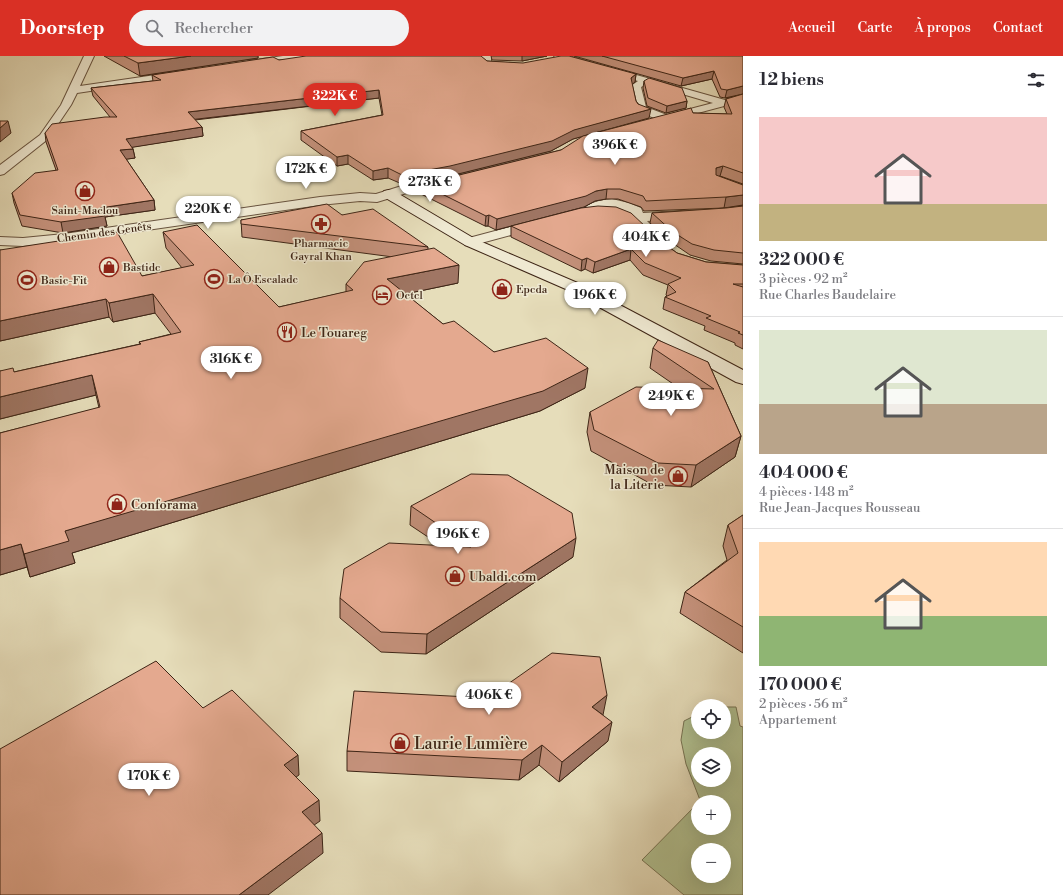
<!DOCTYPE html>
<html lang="fr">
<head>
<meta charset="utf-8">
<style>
  body { margin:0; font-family:"Libre Bodoni",serif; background:#f2f2f3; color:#2b2b33; height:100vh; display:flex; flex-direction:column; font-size:15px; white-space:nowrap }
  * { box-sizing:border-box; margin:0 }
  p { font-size:13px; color:#7c7c81 }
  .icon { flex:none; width:22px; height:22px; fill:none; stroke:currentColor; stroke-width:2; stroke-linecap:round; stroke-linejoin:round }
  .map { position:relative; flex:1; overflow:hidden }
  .details { display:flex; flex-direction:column; background:#fff; width:320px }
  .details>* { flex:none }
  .tools { position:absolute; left:691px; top:643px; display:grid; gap:8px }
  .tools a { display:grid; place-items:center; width:40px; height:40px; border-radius:50%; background:#fff; box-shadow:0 4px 16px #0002; font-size:20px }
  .price { position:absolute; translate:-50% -34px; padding:0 9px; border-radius:14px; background:#fff; color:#222; font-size:13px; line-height:26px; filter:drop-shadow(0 1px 2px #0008) }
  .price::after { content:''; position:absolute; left:50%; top:24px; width:12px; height:9px; margin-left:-6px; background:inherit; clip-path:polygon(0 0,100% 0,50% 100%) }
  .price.on { background:#d93025; color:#fff }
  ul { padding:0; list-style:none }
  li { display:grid; align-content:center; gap:8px; height:212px; padding:0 16px }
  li+li { border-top:1px solid #e1e1e2 }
  li span { display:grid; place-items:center; height:124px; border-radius:0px; color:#555 }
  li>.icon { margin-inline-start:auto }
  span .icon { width:72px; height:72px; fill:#fffc; stroke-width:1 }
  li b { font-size:17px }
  h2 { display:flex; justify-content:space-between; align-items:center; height:48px; padding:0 16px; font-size:17px }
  header { display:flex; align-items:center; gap:24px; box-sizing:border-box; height:56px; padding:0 20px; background:#d93025; color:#fff }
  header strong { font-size:19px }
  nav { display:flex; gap:22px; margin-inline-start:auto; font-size:14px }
  .search { width:280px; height:36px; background:#f2f2f3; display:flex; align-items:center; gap:10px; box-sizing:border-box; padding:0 14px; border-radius:22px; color:#7c7c81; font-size:15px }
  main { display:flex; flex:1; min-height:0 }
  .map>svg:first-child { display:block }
  .green { fill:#b2c292; stroke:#787454; fill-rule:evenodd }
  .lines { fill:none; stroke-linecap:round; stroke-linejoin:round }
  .minor-casing { stroke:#68533f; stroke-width:2 }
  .secondary-casing { stroke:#3e2516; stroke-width:2 }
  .minor { fill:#efe9d2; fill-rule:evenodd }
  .secondary { fill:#efe9d2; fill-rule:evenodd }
  .wall { fill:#c4917b; stroke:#3e2516 }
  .shaded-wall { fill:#a07664; stroke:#3e2516 }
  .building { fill:#e4a98f; stroke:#3e2516 }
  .labels { text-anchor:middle; stroke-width:3; stroke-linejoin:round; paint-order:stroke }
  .far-poi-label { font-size:11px; fill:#3e2516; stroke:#efe9d2; text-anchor:start }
  .far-street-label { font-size:11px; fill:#3e2516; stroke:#efe9d2 }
  .poi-label { font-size:13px; fill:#3e2516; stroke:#efe9d2; text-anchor:start }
  .near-poi-label { font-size:16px; fill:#3e2516; stroke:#efe9d2; text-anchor:start }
</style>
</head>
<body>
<header>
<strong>Doorstep</strong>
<div class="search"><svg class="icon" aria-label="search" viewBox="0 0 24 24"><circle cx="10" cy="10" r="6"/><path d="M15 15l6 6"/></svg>Rechercher</div>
<nav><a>Accueil</a><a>Carte</a><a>À propos</a><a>Contact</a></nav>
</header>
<main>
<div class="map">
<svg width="743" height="839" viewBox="0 0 743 839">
  <rect width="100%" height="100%" fill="#e6ddba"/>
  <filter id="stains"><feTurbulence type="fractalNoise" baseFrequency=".005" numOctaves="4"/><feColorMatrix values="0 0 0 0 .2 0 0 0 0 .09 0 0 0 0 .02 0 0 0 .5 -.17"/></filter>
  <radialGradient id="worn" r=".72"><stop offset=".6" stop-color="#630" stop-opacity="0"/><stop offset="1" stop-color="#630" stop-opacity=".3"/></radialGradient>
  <path class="green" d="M 724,651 L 736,651 L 740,670 L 743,671 L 743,839 L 684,839 L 642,804 L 698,747 L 698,772 L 724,772 L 724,746 L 699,746 L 700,744 L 686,708 L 681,684 L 684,665 L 698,658 L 698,676 L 724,676 ZM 698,698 L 724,698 L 724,724 L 698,724 ZM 698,794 L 724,794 L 724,820 L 698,820 Z"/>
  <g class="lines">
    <g class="minor-casing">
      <path id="minor" d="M 84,0 L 94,0 L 80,30 L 183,15 L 188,18 L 183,21 L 77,37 L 71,49 L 48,83 L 4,118 L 0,119 L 0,109 L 40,79 L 61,49 Z
        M 283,0 L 307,0 L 302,3 L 248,11 L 243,8 L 248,5 Z
        M 481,0 L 491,0 L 491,6 L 512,7 L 517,10 L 512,13 L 484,10 Z
        M 554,0 L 569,0 L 725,44 L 743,39 L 743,45 L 664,66 L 637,55 L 636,53 L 631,30 L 638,25 L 556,2 ZM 648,28 L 713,47 L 667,59 L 646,51 L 641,31 Z
        M 448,121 L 453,122 L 454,125 L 453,128 L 410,136 L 377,146 L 360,145 L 320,149 L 64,186 L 23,190 L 0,189 L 0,181 L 23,182 L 64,178 L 320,141 L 360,137 L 376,138 L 408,128 Z
        M 612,143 L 629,147 L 641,152 L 643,157 L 681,155 L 686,156 L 688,159 L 686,162 L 681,163 L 647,165 L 664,182 L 662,185 L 657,186 L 652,185 L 630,165 L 619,161 L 617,158 L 619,155 L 623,154 C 602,146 598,161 584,158 L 582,155 C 588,146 602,144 612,143 Z
        M 540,163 L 545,164 L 547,167 L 545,170 L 470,190 L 465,189 L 463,186 L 465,183 Z"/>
    </g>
    <g class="secondary-casing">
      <path id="secondary" d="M 389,134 L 394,135 L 475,183 L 580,228 L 743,314 L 743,328 L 736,326 L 568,234 L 465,189 L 384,141 L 382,138 L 384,135 Z"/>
    </g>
    <use href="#minor" class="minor"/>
    <use href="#secondary" class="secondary"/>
  </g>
  <path class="wall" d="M 104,0 L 258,0 L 258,2 L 140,20 Z
    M 491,0 L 547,0 L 522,5 L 492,4 Z
    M 574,0 L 743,0 L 743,128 L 720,120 L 719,120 L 743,129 L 743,149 L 724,152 L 644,155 L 641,151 L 618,143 L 606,143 L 595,145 L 584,151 L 496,174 L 488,170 L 485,170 L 417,136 L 418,126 L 451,121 L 561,94 L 693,57 L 727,58 L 724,51 L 726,43 L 743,38 L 725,42 L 720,41 L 712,23 L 681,30 Z
    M 481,1 L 487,5 L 636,18 L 635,26 L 632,28 L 636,45 L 649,62 L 573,83 L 551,95 L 450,120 L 402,128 L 388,122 L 373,124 L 348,108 L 337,110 L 301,84 L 301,75 L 382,59 L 379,42 L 195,64 L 202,71 L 203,80 L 132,91 L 133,93 L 135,102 L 126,103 L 154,144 L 155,154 L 105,161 L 107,170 L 63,177 L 22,170 L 14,147 L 12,137 L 56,114 L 46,86 L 45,77 L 110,61 L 93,40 L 91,32 L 153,25 L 152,19 L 279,4 Z
    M 644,25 L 687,45 L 686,52 L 666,57 L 647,50 L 643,32 Z
    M 743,150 L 743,208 L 711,205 L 690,199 L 671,186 L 650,167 L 652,157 L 726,152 Z
    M 342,159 L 428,191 L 428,194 L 458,227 L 405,238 L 443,268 L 494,296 L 585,332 L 540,355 L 72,497 L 75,507 L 30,521 L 27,511 L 0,519 L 0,377 L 99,352 L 96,339 L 0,363 L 0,315 L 14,316 L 140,288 L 139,286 L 171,278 L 155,257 L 113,266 L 109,261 L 0,285 L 0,194 L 142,220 L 182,212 L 166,192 L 163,176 L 279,251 L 346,236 L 346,228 L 393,201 L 242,181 L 241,164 Z
    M 511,170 L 662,186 L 677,197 L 706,206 L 743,209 L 743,293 L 735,289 L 735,287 L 704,274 L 705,270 L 663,253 L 665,241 L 667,240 L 666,239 L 668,229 L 643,219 L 630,204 L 593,217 L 585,213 L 581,215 L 511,181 Z
    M 653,292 L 708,306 L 741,380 L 735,401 L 691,431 L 653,429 L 591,395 L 587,376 L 590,356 L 679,332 L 650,312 Z
    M 411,450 L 573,501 L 426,598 L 381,596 L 340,562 L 340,542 L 440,489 L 410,469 Z
    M 743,459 L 743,597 L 680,557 L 685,536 L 727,504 L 723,490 L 728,469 Z
    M 608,685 L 559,726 L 539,709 L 519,724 L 347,715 L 347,695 Z"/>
  <path class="shaded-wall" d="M 191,0 L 258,0 L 258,2 L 140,20 L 138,7 Z
    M 522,0 L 547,0 L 522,5 Z
    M 714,15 L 712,23 L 681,30 L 683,22 Z
    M 636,18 L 635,26 L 630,30 L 631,22 Z
    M 743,30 L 743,38 L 725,42 L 727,34 Z
    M 379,34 L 379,42 L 189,64 L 188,56 Z
    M 687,45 L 686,52 L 666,57 L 667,50 Z
    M 651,53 L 649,62 L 573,83 L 551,95 L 450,120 L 402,128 L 402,119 Z
    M 8,65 L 11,77 L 0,86 L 0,72 Z
    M 202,71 L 203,80 L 128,92 L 126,83 Z
    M 133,93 L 135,102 L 121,104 L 120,94 Z
    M 348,99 L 348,108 L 337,110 L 337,101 Z
    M 723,110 L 720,120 L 714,122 L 716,112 Z
    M 388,112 L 388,122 L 373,124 L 373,115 Z
    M 607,133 L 606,143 L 595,145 L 584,151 L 496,174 L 497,163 L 596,135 Z
    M 743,139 L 743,149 L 724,152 L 726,141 Z
    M 154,144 L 155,154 L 105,161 L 107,170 L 63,177 L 61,166 L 100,152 Z
    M 489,159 L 488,170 L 485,170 L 486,160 Z
    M 631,193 L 630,204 L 593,217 L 595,206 Z
    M 587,202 L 585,213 L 581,215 L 582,204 Z
    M 459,209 L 458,227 L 386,242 L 387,223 Z
    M 153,238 L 155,257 L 113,266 L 109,247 Z
    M 106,243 L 109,261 L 0,285 L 0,265 Z
    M 588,312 L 585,332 L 540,355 L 72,497 L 75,507 L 30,521 L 24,498 L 65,475 Z
    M 92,319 L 96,339 L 0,363 L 0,341 Z
    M 741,380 L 735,401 L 691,431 L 696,409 Z
    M 576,482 L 573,501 L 426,598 L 427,578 Z
    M 21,488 L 27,511 L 0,519 L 0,494 Z
    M 607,639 L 603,659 L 592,651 Z
    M 612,666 L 608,685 L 559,726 L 562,706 Z
    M 542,689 L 539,709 L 519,724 L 522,704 Z
    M 298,699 L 299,719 L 285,729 L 284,709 Z
    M 319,744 L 320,765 L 304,776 L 302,756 Z
    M 322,777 L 323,797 L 268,839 L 239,839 Z"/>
  <path class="building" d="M 124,0 L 191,0 L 138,7 Z
    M 306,0 L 481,0 L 487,5 L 523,7 L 561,0 L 569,0 L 636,18 L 631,22 L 636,45 L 638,48 L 651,53 L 574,74 L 552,85 L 450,110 L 402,119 L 388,112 L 373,115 L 348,99 L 337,101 L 301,75 L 383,59 L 379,34 L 188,56 L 202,71 L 126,83 L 133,93 L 120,94 L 154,144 L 100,152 L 105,160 L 61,166 L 20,159 L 12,137 L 35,117 L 58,114 L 45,77 L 52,68 L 105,61 L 117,61 L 91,32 L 161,24 L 152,19 L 273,1 L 279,4 Z
    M 602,0 L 743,0 L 743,30 L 727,34 L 721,33 L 714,15 L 683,22 Z
    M 649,22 L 682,32 L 687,45 L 667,50 L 648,42 L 644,25 Z
    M 743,38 L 743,117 L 723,110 L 716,112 L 716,119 L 743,129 L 743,139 L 726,141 L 646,145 L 643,140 L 620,133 L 607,133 L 596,135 L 586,140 L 497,163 L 489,159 L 486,160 L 418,126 L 451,121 L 561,94 L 583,80 L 691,52 L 693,57 L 732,58 L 726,43 Z
    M 0,65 L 8,65 L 0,72 Z
    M 327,148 L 342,159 L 373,153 L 428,191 L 241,168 L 241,164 Z
    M 598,150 L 616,151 L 631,157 L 662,186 L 677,197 L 706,206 L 743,209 L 743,228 L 733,228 L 743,231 L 743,279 L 738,277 L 740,276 L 706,262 L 711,260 L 665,241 L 676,236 L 668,228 L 681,222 L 645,207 L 631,193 L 595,206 L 587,202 L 582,204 L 511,170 L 581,152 Z
    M 743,150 L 743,197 L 714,194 L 692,188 L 673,176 L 652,157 L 726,152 Z
    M 197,169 L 279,251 L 353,234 L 346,228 L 364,206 L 434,192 L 459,209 L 387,223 L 443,268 L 454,265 L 494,296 L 546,282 L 588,312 L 543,335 L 65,475 L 69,485 L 24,498 L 21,488 L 0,494 L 0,377 L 100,351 L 92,319 L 0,341 L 0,315 L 13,312 L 14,316 L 141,288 L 139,286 L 181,276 L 153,238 L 109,247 L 106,243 L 0,265 L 0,194 L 117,176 L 142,220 L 194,209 L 163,176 Z
    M 658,284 L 708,306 L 741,380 L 696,409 L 658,407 L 594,374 L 590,356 L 636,331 L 714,333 L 653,292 Z
    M 471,418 L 508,419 L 572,457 L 576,482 L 427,578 L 381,576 L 340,542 L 344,513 L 389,487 L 471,491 L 411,450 Z
    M 743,459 L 743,571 L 685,536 L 738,497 L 728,469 Z
    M 552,597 L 600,601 L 607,639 L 592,651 L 612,666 L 562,706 L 542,689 L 522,704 L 347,695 L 354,635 L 488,642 Z
    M 156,605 L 203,652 L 232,634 L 298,699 L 284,709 L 319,744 L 302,756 L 322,777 L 239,839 L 0,839 L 0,693 Z"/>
  <defs>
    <g id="shop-ring" transform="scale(1)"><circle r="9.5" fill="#efe9d2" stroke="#8f2418" stroke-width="1.5"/><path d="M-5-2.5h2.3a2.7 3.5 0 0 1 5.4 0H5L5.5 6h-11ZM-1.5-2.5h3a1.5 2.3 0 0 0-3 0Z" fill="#8f2418"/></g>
    <g id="pharmacy-ring" transform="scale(1)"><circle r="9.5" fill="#efe9d2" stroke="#8f2418" stroke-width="1.5"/><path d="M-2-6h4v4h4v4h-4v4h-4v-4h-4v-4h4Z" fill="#8f2418"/></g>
    <g id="stadium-ring" transform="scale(1)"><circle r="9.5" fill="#efe9d2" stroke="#8f2418" stroke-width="1.5"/><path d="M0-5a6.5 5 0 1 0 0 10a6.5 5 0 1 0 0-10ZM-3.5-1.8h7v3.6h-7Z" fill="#8f2418"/></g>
    <g id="hotel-ring" transform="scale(1)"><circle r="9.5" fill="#efe9d2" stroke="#8f2418" stroke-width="1.5"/><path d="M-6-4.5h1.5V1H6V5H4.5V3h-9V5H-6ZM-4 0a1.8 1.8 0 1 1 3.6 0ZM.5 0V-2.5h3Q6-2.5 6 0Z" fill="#8f2418"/></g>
    <g id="restaurant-ring" transform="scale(1)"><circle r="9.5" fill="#efe9d2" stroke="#8f2418" stroke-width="1.5"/><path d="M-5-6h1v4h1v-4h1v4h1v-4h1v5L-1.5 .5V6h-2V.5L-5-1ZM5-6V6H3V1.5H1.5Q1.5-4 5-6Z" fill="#8f2418"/></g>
  </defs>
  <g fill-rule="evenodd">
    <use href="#shop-ring" x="85" y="135"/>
    <use href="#pharmacy-ring" x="321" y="168"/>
    <use href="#shop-ring" x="109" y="211"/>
    <use href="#stadium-ring" x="214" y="223"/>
    <use href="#stadium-ring" x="27" y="224"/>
    <use href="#shop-ring" x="502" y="233"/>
    <use href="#hotel-ring" x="382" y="239"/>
    <use href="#restaurant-ring" x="287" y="276"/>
    <use href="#shop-ring" x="678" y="420"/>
    <use href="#shop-ring" x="117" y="448"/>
    <use href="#shop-ring" x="455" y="520"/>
    <use href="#shop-ring" x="400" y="687"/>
  </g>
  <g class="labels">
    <g class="far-poi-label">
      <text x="85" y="158" text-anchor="middle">Saint-Maclou</text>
      <text x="321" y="191" text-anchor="middle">Pharmacie<tspan x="321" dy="13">Gayral Khan</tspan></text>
      <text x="123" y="215">Bastide</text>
      <text x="228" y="227">La Ô Escalade</text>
      <text x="41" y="228">Basic-Fit</text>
      <text x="516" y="237">Epeda</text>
      <text x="396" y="243">Octel</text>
    </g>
    <g class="far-street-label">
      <text transform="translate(104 176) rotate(-8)" y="4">Chemin des Genêts</text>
    </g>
    <g class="poi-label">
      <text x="301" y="281">Le Touareg</text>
      <text x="664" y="418" text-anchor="end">Maison de<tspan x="664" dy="15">la Literie</tspan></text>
      <text x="131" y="453">Conforama</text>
      <text x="469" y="525">Ubaldi.com</text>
    </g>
    <g class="near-poi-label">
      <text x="414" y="693">Laurie Lumière</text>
    </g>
  </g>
  <rect width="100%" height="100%" filter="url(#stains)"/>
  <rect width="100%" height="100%" fill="url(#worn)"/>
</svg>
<div class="tools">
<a><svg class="icon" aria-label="locate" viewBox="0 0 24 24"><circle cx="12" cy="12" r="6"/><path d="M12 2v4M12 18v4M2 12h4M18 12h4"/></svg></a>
<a><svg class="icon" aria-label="layers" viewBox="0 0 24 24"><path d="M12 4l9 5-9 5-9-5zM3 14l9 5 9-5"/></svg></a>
<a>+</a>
<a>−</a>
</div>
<b class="price on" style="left:335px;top:61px">322K €</b>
<b class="price" style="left:615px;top:110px">396K €</b>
<b class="price" style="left:306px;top:134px">172K €</b>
<b class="price" style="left:430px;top:147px">273K €</b>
<b class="price" style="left:208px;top:174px">220K €</b>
<b class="price" style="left:646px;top:202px">404K €</b>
<b class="price" style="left:595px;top:260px">196K €</b>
<b class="price" style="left:231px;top:324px">316K €</b>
<b class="price" style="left:671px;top:361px">249K €</b>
<b class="price" style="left:458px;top:499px">196K €</b>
<b class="price" style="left:489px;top:660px">406K €</b>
<b class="price" style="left:149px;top:741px">170K €</b>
</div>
<section class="details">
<h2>12 biens<svg class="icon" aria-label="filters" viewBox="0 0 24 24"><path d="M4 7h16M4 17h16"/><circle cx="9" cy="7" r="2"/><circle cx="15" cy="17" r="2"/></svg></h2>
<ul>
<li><span style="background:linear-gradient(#f6c9c9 70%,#c2b280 0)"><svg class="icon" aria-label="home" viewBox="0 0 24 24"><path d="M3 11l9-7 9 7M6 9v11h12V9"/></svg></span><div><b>322 000 €</b><p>3 pièces · 92 m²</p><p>Rue Charles Baudelaire</p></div></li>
<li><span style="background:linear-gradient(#dfe7d0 60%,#b9a48a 0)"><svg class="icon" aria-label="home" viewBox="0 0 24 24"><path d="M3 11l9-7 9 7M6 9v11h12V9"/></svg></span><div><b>404 000 €</b><p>4 pièces · 148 m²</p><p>Rue Jean-Jacques Rousseau</p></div></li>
<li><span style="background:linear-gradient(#ffd9b3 60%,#8fb573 0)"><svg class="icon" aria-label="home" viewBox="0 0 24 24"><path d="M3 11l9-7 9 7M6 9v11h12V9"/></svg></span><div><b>170 000 €</b><p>2 pièces · 56 m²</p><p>Appartement</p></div></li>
</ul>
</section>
</main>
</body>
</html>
